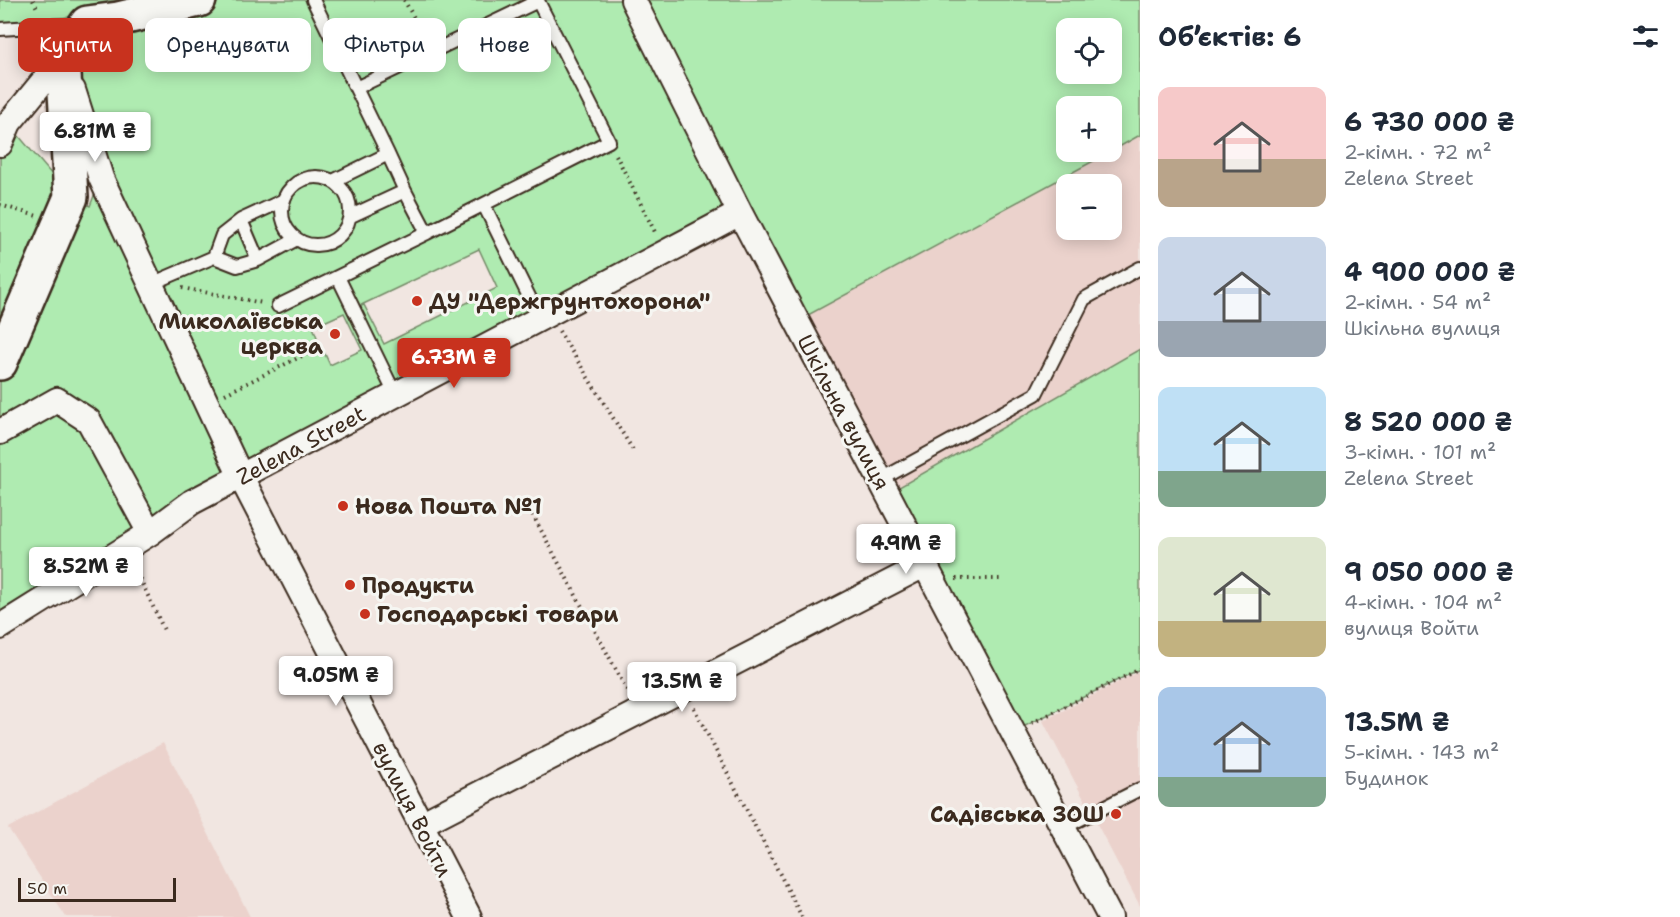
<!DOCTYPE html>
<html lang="uk">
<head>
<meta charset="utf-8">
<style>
  body { margin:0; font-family:"Shantell Sans",sans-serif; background:#f2f2f3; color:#1f2937; height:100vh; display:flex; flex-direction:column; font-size:22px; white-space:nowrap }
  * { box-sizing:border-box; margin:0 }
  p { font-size:20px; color:#747a83 }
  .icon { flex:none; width:33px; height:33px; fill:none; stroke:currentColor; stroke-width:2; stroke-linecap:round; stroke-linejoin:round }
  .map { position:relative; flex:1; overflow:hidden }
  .details { display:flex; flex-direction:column; background:#fff; width:540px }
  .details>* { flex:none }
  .top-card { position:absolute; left:18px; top:18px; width:570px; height:54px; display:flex; gap:12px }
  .fabs { position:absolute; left:1056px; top:18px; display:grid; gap:12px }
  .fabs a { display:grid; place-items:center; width:66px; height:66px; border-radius:12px; background:#fff; box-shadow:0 3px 15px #0003; font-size:30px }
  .scale { position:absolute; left:18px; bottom:15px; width:158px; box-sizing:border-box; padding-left:6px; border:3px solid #3b2a1e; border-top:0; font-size:16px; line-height:21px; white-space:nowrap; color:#3b2a1e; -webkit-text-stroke:4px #f6f6f2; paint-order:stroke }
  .price { position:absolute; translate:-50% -51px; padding:0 14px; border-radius:6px; background:#fff; color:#222; font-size:20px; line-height:39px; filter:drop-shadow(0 2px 3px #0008) }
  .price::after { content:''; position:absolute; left:50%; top:36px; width:18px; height:14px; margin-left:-9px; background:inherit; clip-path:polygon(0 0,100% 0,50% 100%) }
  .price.current { background:#c8321e; color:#fff }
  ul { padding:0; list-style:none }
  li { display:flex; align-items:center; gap:18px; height:150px; padding:0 18px }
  li span { display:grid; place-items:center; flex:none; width:168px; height:120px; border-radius:12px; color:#555 }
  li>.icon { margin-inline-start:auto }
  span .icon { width:72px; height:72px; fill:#fffc; stroke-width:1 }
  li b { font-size:26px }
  h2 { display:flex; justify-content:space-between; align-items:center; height:72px; padding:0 18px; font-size:26px }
  .tag { padding:0 21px; border-radius:12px; background:#fff; box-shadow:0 3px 15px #0003; font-size:21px; line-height:54px }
  .tag.current { background:#c8321e; color:#fff }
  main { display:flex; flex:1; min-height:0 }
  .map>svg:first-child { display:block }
  .built { fill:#ebd2cc; fill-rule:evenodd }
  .green { fill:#afebb1; stroke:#758a68; stroke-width:1.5; fill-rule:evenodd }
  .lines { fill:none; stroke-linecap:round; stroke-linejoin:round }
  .lane-casing { stroke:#3b2a1e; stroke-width:16 }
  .street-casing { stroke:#3b2a1e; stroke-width:28 }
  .secondary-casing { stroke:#3b2a1e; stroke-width:38 }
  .path { stroke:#3b2a1e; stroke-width:4; stroke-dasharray:1.5 4.5; stroke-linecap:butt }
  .lane { stroke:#f6f6f2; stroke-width:12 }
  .street { stroke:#f6f6f2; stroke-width:24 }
  .secondary { stroke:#f6f6f2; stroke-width:33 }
  .poi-dot { fill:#c8321e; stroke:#f6f6f2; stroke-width:2 }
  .labels { text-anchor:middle; stroke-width:6; stroke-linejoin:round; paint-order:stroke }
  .poi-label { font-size:22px; font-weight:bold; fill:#3b2a1e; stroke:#f6f6f2; text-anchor:start }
  .street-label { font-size:22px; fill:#3b2a1e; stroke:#f6f6f2 }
</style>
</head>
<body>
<main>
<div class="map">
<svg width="1140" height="917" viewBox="0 0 1140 917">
  <rect width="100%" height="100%" fill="#f1e6e1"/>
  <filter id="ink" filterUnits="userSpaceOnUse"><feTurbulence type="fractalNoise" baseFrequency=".0167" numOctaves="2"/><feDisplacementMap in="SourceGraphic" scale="12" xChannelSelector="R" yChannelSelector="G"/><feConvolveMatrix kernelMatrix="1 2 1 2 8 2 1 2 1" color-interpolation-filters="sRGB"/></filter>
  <g filter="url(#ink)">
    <path class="built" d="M 1140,135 L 1140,350 L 887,494 L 797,321 ZM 1066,184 L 1112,184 L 1112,230 L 1066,230 Z
      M 1140,671 L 1140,906 L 1043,721 Z
      M 163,743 L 250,917 L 66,917 L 8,828 Z"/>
    <path class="green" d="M 0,0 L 1140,0 L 1140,135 L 1112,151 L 1112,106 L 1066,106 L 1066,152 L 1110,152 L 797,321 L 740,213 L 241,477 L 0,632 L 0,114 L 71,197 L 90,206 L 101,178 L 63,57 L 87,23 L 0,27 ZM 1066,28 L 1112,28 L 1112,74 L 1066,74 ZM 479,249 L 497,288 L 384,344 L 364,305 L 355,308 ZM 344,313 L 362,350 L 330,365 L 324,352 L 318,354 L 313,343 L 318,340 L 313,327 Z
      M 1140,349 L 1140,669 L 1013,732 L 887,494 Z"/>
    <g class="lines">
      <g class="lane-casing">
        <path id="lane" d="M 313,0 L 388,154
          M 0,29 L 80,24
          M 356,88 L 538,1 L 609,141 L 427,233
          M282 211a34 34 0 1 1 68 0a34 34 0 1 1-68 0Z
          M 333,181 L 388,154 L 405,191 L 351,216
          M 284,200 L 241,220 L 258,260 L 297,239
          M 484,205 L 540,319
          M 241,220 L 222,235 L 214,257 L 237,266 L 258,260
          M 338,277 L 396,396
          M 151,284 L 214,257
          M 278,306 L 427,233 L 405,191
          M 880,480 L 1036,394 L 1084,299 L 1140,268
          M 1063,828 L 1140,789"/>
      </g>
      <g class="street-casing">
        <path id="street" d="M 633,0 L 740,213 L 1110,917
          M 73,90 L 101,178 L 241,477 L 469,917
          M 0,144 L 9,123 L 63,57
          M 0,432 L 57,400 L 89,421 L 150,533
          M 0,627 L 150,533 L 192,502 L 740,213
          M 421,824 L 924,565"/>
      </g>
      <g class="secondary-casing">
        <path id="secondary" d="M 0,363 L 71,197 L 63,57 L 87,23 L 118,19 L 199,0"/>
      </g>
      <path class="path" d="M 33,0 L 38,10
        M 404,0 L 426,39
        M 616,155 L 656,234
        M 0,205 L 37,216
        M 182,288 L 263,303
        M 559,331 L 633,450
        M 225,394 L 316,349
        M 527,504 L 629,694
        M 135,568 L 164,630
        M 956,579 L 1002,579
        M 694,708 L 802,917
        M 1032,723 L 1140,669"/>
      <use href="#lane" class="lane"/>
      <use href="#street" class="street"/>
      <use href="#secondary" class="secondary"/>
    </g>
  </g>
  <g class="poi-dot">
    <circle cx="417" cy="301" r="6"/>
    <circle cx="335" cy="334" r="6"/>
    <circle cx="343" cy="506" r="6"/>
    <circle cx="350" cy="585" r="6"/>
    <circle cx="365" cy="614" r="6"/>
    <circle cx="1116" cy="814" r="6"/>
  </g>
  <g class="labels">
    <g class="poi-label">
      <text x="429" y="309">ДУ "Держгрунтохорона"</text>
      <text x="323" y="329" text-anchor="end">Миколаївська<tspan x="323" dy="25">церква</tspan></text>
      <text x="355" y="514">Нова Пошта №1</text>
      <text x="362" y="593">Продукти</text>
      <text x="377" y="622">Господарські товари</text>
      <text x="1104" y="822" text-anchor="end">Садівська ЗОШ</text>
    </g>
    <g class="street-label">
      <text transform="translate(844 412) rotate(62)" y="8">Шкільна вулиця</text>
      <text transform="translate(301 445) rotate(-28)" y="8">Zelena Street</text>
      <text transform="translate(413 809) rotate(63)" y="8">вулиця Войти</text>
    </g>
  </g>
</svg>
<div class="fabs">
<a><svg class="icon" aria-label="locate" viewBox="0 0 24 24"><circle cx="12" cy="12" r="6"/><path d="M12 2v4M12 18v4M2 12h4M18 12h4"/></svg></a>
<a>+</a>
<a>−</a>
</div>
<div class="scale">50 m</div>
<b class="price" style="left:95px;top:163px">6.81M ₴</b>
<b class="price current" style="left:454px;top:389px">6.73M ₴</b>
<b class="price" style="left:906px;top:575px">4.9M ₴</b>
<b class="price" style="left:86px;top:598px">8.52M ₴</b>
<b class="price" style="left:336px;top:707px">9.05M ₴</b>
<b class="price" style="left:682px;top:713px">13.5M ₴</b>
<div class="top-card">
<a class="tag current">Купити</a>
<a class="tag">Орендувати</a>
<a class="tag">Фільтри</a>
<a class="tag">Нове</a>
</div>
</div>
<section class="details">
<h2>Об’єктів: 6<svg class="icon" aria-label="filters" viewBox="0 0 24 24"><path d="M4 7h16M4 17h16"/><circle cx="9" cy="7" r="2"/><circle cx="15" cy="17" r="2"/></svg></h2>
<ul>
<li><span style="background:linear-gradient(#f6c9c9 60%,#b9a48a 0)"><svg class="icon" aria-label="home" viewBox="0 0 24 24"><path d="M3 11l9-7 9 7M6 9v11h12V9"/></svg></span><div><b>6 730 000 ₴</b><p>2-кімн. · 72 m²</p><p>Zelena Street</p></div></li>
<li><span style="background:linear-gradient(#c9d6e8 70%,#9aa5b1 0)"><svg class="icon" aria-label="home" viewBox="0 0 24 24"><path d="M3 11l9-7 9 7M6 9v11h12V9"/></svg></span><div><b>4 900 000 ₴</b><p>2-кімн. · 54 m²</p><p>Шкільна вулиця</p></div></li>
<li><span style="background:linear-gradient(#bfe0f5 70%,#7fa58c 0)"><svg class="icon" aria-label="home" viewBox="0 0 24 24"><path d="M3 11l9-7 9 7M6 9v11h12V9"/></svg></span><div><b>8 520 000 ₴</b><p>3-кімн. · 101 m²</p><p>Zelena Street</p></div></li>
<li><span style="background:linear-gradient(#dfe7d0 70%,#c2b280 0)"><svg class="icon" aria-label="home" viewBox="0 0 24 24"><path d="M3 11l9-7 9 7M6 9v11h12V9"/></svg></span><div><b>9 050 000 ₴</b><p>4-кімн. · 104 m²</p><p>вулиця Войти</p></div></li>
<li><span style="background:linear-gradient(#a9c7e8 75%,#7fa58c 0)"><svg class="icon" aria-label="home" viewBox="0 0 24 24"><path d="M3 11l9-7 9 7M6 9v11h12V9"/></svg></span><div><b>13.5M ₴</b><p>5-кімн. · 143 m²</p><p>Будинок</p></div></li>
</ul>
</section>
</main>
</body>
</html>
